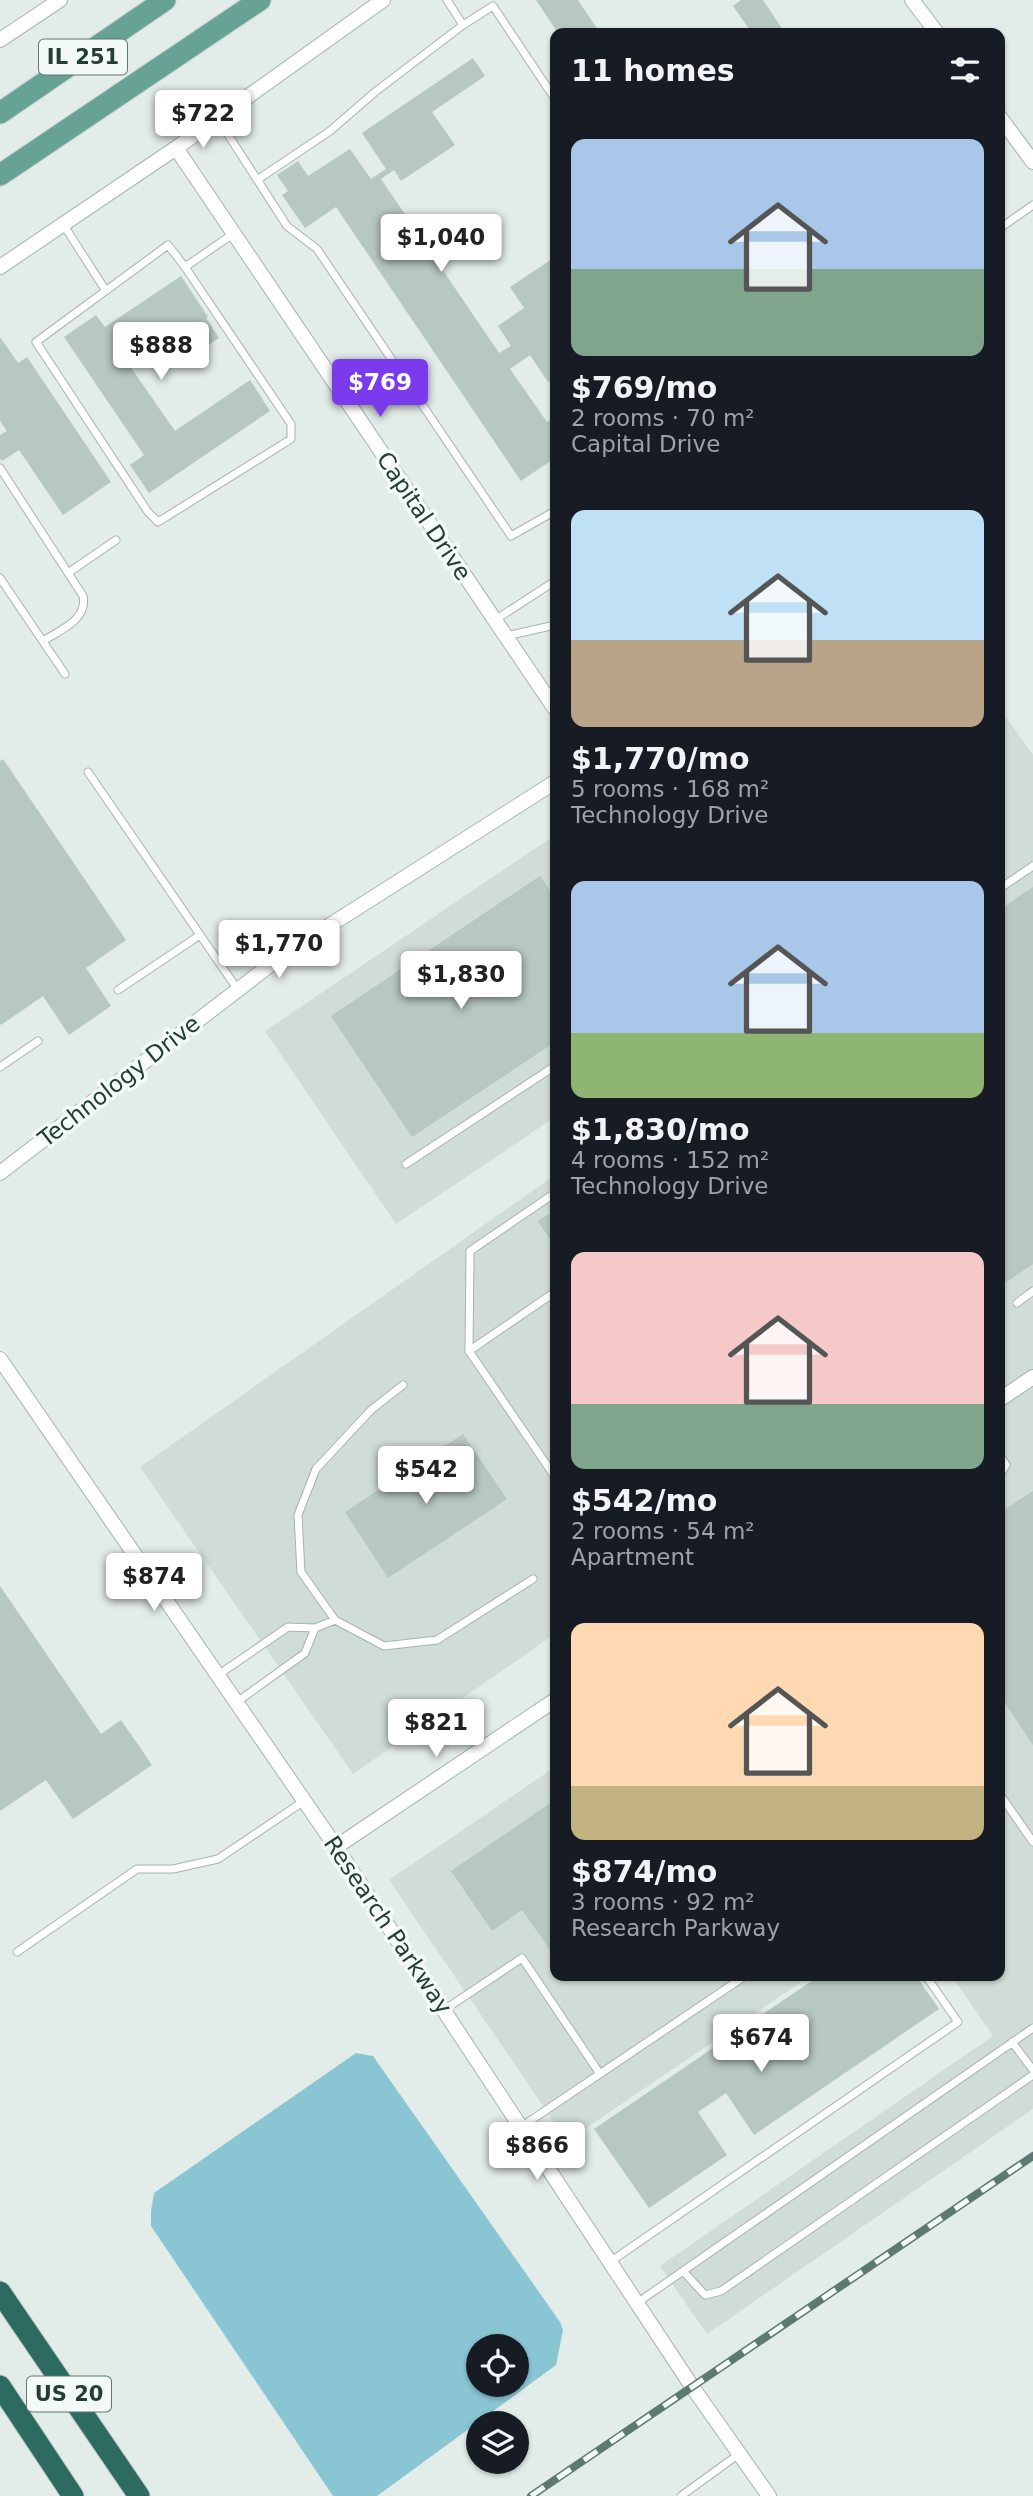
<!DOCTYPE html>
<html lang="en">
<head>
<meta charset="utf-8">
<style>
  body { margin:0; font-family:"DejaVu Sans",sans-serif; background:#242831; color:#f1f3f6; height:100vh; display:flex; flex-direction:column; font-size:26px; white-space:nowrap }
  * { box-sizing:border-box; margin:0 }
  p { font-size:23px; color:#9ea1a6 }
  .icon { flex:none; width:38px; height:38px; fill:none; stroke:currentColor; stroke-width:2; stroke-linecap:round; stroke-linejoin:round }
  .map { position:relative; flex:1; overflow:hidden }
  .panel { position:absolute; left:550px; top:28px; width:455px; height:1953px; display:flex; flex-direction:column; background:#171b24; border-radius:14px; box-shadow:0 2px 5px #0004 }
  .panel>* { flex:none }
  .fabs { position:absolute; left:466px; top:2334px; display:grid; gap:14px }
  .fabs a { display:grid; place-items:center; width:63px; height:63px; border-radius:50%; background:#171b24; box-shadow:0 2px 5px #0004; font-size:35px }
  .price { position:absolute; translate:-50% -60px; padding:0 16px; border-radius:7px; background:#fff; color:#222; font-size:23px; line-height:46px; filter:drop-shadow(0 2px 4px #0008) }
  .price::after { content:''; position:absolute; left:50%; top:42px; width:21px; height:16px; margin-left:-10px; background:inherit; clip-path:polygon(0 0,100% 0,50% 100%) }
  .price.current { background:#7c3aed; color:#fff }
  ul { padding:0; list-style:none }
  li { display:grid; align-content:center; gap:14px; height:371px; padding:0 21px }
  li span { display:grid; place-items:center; height:217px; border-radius:14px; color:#555 }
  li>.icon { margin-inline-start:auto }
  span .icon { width:126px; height:126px; fill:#fffc; stroke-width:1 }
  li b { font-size:30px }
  h2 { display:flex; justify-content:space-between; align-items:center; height:84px; padding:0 21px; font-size:30px }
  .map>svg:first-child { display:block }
  .built { fill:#d0dcd7 }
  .water { fill:#89c5d3; fill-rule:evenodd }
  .building { fill:#b7c7c1 }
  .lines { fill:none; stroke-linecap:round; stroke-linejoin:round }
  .service-casing { stroke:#a5b4af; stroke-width:9 }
  .minor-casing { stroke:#a5b4af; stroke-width:16 }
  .primary-casing { stroke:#c1c9c7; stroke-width:23 }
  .motorway-casing { stroke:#c1c9c7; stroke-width:23 }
  .service { stroke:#fff; stroke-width:7 }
  .minor { stroke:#fff; stroke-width:14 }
  .primary { stroke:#66a395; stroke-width:21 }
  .motorway { stroke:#2d6b60; stroke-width:21 }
  .rail-casing { stroke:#5c7972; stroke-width:8 }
  .rail { stroke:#f3f9f6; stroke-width:5; stroke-dasharray:16; stroke-linecap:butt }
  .labels { text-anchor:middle; stroke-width:7; stroke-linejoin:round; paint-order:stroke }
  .shield { fill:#f3f9f6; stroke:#617670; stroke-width:2 }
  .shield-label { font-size:21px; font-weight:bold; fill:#223e37 }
  .street-label { font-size:23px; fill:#223e37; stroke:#f3f9f6 }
</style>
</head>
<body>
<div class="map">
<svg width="1033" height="2496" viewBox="0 0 1033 2496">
  <rect width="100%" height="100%" fill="#e2ece8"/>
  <path class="built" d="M 999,707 L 1033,755 L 1033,2109 L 707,2334 L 660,2266 L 993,2036 L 952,1976 L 999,1976 Z
    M 555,835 L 555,1117 L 396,1224 L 265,1031 Z
    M 555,1175 L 555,1634 L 353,1774 L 140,1467 Z
    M 555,1767 L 555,1976 L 810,1976 L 567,2141 L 389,1880 Z"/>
  <path class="water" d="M 356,2053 L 373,2056 L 560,2322 L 563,2330 L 556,2365 L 377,2496 L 333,2496 L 151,2226 L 151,2211 L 154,2193 ZM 478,2347 L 516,2347 L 516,2385 L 478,2385 Z"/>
  <path class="building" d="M 536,0 L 578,0 L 600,33 L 558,33 Z
    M 741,0 L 763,0 L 785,33 L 752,33 L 733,6 Z
    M 473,58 L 485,76 L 432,112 L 455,145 L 401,181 L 394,170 L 381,179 L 499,353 L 511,346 L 498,326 L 524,308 L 510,287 L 555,257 L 555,378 L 548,382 L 530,355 L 510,369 L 547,422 L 555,417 L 555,458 L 521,481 L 336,207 L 305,228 L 282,195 L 288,191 L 277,175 L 298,161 L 308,176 L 350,149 L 371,179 L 386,169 L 362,133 Z
    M 181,276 L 208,317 L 206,318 L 219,338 L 181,364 L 163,337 L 127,362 L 175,431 L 250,380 L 270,411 L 149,493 L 130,465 L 144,455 L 64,337 L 96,315 L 105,327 Z
    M 0,337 L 18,363 L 27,357 L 111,482 L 63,515 L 19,450 L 2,461 L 0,458 L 0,435 L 7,431 L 0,421 Z
    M 3,759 L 126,940 L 86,968 L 111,1006 L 69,1035 L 43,996 L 1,1025 L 0,1023 L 0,761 Z
    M 540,876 L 555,898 L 555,1042 L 412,1137 L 331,1016 Z
    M 1033,887 L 1033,1264 L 999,1287 L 999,910 Z
    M 555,1210 L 555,1247 L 538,1221 Z
    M 463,1434 L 507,1499 L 388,1578 L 345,1512 Z
    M 1033,1491 L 1033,1745 L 999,1694 L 999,1513 Z
    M 0,1586 L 101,1734 L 121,1720 L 152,1765 L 73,1819 L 46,1780 L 0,1811 Z
    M 555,1800 L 555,1957 L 522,1910 L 492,1931 L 451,1871 Z
    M 819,1976 L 916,1976 L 939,2009 L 754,2135 L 726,2093 L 698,2112 L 727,2155 L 649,2208 L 594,2129 Z"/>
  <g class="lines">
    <g class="service-casing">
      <path id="service" d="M 463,25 L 493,6 L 555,99
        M 218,119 L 287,226 L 317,249 L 511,536 L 555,511
        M 257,180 L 330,131 L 375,92 L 463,25 L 447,0
        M 63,224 L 106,291
        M 999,229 L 1033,205
        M 185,267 L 168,245 L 36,342 L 148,512 L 158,522 L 291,439 L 291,424 L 185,267 L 233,234
        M 0,468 L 83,596 C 88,620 60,630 43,641
        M 68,573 L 116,540
        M 0,578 L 65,674
        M 495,620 L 555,581
        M 506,636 L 555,625
        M 88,772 L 238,990
        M 999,889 L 1033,866
        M 118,990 L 200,935
        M 0,1067 L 38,1041
        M 406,1164 L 555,1066
        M 555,1292 L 469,1351 L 555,1477
        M 1017,1303 L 1033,1291
        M 469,1351 L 470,1251 L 555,1193
        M 999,1454 L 1006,1465 L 999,1477
        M 335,1620 L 301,1572 L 298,1515 L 316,1469 L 371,1410 L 403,1385
        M 315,1628 L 335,1620 L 384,1646 L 437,1640 L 533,1579
        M 218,1675 L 288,1627 L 315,1628 L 305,1653 L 237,1702
        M 999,1793 L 1033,1842
        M 17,1952 L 137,1869 L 173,1869 L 218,1859 L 304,1801
        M 444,2010 L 522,1958 L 600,2074
        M 1012,2042 L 1033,2070
        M 521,2127 L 745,1976
        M 610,2262 L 958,2022 L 926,1976
        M 683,2271 L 705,2295 L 721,2291 L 1033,2075
        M 637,2303 L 1033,2028
        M 681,2496 L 739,2454"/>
    </g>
    <g class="minor-casing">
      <path id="minor" d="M 912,0 L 937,33
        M 0,40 L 60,0
        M 999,116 L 1033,162
        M 176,148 L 555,709
        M 0,267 L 176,148 L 383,0
        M 0,1173 L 283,955 L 555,782
        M 0,1359 L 336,1847 L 693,2388 L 769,2496
        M 999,1400 L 1033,1377
        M 336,1847 L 555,1700"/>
    </g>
    <g class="primary-casing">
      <path id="primary" d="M 0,113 L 165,0
        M 0,175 L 260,0"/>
    </g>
    <g class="motorway-casing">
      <path id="motorway" d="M 0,2292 L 139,2496
        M 0,2386 L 73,2496"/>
    </g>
    <use href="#service" class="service"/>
    <use href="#minor" class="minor"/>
    <use href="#primary" class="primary"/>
    <use href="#motorway" class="motorway"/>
    <g class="rail-casing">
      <path id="rail" d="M 531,2496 L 1033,2156"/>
    </g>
    <use href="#rail" class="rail"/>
  </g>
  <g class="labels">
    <g class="shield">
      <rect x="39" y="39.5" width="88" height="35" rx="5"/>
      <rect x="27" y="2376.5" width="84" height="35" rx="5"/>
    </g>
    <g class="shield-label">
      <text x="83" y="64">IL 251</text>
      <text x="69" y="2401">US 20</text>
    </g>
    <g class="street-label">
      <text transform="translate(424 516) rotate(56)" y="8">Capital Drive</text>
      <text transform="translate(119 1081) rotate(-38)" y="8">Technology Drive</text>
      <text transform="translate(388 1925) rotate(56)" y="8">Research Parkway</text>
    </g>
  </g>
</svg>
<div class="fabs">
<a><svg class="icon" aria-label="locate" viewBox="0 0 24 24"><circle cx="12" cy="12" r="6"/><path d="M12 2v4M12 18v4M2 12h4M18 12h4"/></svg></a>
<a><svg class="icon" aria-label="layers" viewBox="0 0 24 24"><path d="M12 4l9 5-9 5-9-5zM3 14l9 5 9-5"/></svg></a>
</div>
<b class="price" style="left:203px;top:150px">$722</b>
<b class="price" style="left:441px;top:274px">$1,040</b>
<b class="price" style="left:161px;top:382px">$888</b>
<b class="price current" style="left:380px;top:419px">$769</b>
<b class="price" style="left:279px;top:980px">$1,770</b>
<b class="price" style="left:461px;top:1011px">$1,830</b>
<b class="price" style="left:426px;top:1506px">$542</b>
<b class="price" style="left:154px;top:1613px">$874</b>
<b class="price" style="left:436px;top:1759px">$821</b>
<b class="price" style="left:761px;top:2074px">$674</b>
<b class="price" style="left:537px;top:2182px">$866</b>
<section class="panel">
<h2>11 homes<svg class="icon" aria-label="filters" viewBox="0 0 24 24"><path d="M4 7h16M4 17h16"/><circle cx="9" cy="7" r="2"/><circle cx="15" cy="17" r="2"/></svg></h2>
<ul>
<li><span style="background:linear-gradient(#a9c7e8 60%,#7fa58c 0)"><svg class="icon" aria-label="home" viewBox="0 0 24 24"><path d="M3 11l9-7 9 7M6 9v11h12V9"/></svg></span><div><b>$769/mo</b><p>2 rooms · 70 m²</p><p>Capital Drive</p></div></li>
<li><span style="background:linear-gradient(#bfe0f5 60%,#b9a48a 0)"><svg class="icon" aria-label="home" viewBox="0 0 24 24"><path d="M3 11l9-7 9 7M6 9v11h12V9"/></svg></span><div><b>$1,770/mo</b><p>5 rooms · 168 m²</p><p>Technology Drive</p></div></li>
<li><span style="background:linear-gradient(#a9c7e8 70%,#8fb573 0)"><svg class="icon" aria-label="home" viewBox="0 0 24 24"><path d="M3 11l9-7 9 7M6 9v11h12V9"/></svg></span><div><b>$1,830/mo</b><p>4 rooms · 152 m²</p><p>Technology Drive</p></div></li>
<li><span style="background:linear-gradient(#f6c9c9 70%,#7fa58c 0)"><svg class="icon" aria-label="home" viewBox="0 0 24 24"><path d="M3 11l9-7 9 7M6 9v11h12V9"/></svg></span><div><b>$542/mo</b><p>2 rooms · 54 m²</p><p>Apartment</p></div></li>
<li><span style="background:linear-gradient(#ffd9b3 75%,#c2b280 0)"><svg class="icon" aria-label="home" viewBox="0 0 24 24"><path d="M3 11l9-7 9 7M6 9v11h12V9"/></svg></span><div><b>$874/mo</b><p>3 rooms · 92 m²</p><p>Research Parkway</p></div></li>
</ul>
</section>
</div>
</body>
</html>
